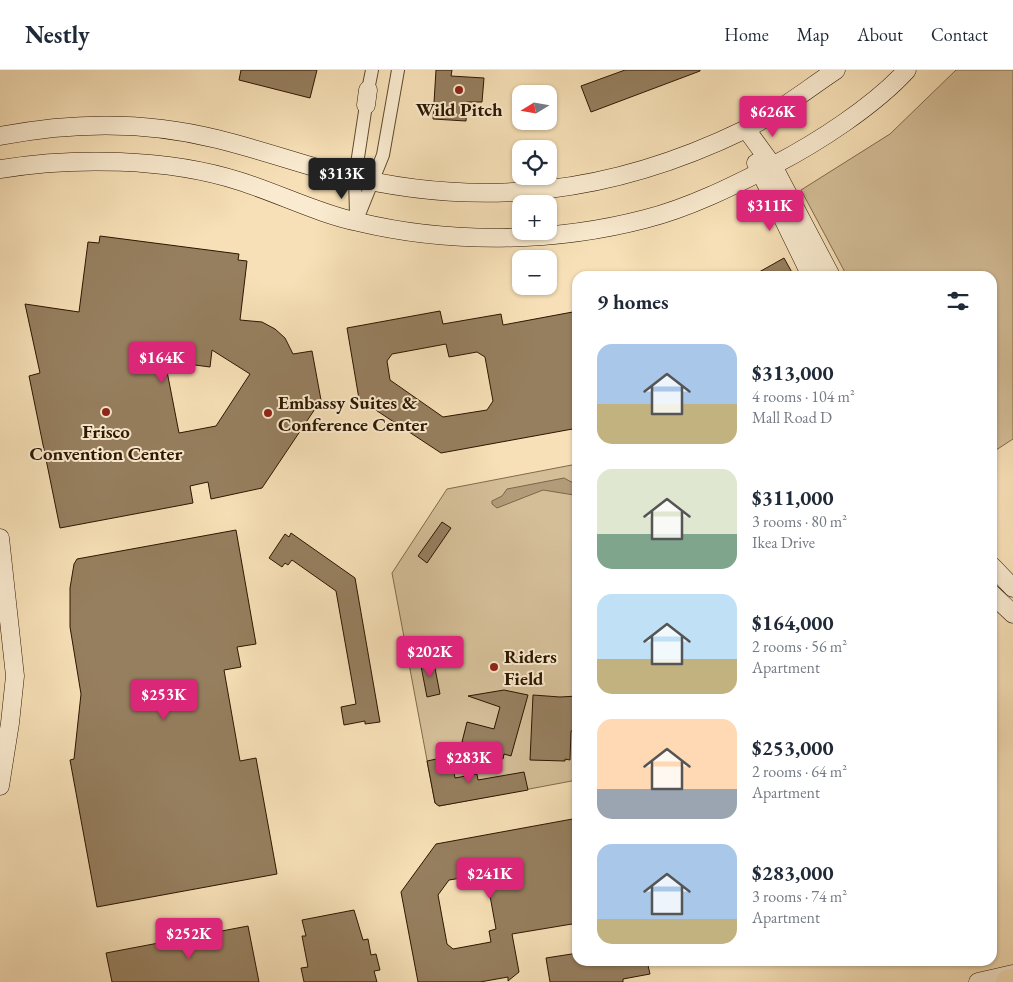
<!DOCTYPE html>
<html lang="en">
<head>
<meta charset="utf-8">
<style>
  body { margin:0; font-family:"EB Garamond",serif; background:#f2f2f3; color:#1f2937; height:100vh; display:flex; flex-direction:column; font-size:19px; white-space:nowrap }
  * { box-sizing:border-box; margin:0 }
  p { font-size:16px; color:#747a83 }
  .icon { flex:none; width:28px; height:28px; fill:none; stroke:currentColor; stroke-width:2; stroke-linecap:round; stroke-linejoin:round }
  .map { position:relative; flex:1; overflow:hidden }
  .panel { position:absolute; left:572px; top:201px; width:425px; height:695px; display:flex; flex-direction:column; background:#fff; border-radius:15px; box-shadow:0 1px 4px #0004 }
  .panel>* { flex:none }
  .needle { width:32px; rotate:259deg }
  .controls { position:absolute; left:512px; top:15px; display:grid; gap:10px }
  .controls a { display:grid; place-items:center; width:45px; height:45px; border-radius:10px; background:#fff; box-shadow:0 1px 4px #0004; font-size:25px }
  .price { position:absolute; translate:-50% -42px; padding:0 11px; border-radius:5px; background:#db2777; color:#fff; font-size:16px; line-height:32px; filter:drop-shadow(0 1px 2px #0008) }
  .price::after { content:''; position:absolute; left:50%; top:30px; width:15px; height:11px; margin-left:-8px; background:inherit; clip-path:polygon(0 0,100% 0,50% 100%) }
  .price.selected { background:#222; color:#fff }
  ul { padding:0; list-style:none }
  li { display:flex; align-items:center; gap:15px; height:125px; padding:0 25px }
  li span { display:grid; place-items:center; flex:none; width:140px; height:100px; border-radius:15px; color:#555 }
  li>.icon { margin-inline-start:auto }
  span .icon { width:60px; height:60px; fill:#fffc; stroke-width:1 }
  li b { font-size:21px }
  h2 { display:flex; justify-content:space-between; align-items:center; height:60px; padding:0 25px; font-size:21px }
  header { display:flex; align-items:center; gap:30px; box-sizing:border-box; height:70px; padding:0 25px; background:#fff; border-bottom:1px solid #e0e1e3 }
  header strong { font-size:24px }
  nav { display:flex; gap:28px; margin-inline-start:auto; font-size:18px }
  .map>svg:first-child { display:block }
  .green { fill:#d4be98; stroke:#806a4c }
  .water { fill:#b29b79; stroke:#7c6649 }
  .building { fill:#967f5f; stroke:#2c1600; fill-rule:evenodd }
  .lines { fill:none; stroke-linecap:round; stroke-linejoin:round }
  .street-casing { stroke:#5f482e; stroke-width:14 }
  .secondary-casing { stroke:#2c1600; stroke-width:19 }
  .highway-casing { stroke:#2c1600; stroke-width:26 }
  .street { stroke:#faebd0; stroke-width:12 }
  .secondary { stroke:#faebd0; stroke-width:18 }
  .highway { stroke:#f7e0b7; stroke-width:24 }
  .poi-dot { fill:#8f2418; stroke:#faebd0; stroke-width:2 }
  .labels { text-anchor:middle; stroke-width:4; stroke-linejoin:round; paint-order:stroke }
  .poi-label { font-size:19px; font-weight:bold; fill:#2c1600; stroke:#faebd0 }
</style>
</head>
<body>
<header>
<strong>Nestly</strong>
<nav><a>Home</a><a>Map</a><a>About</a><a>Contact</a></nav>
</header>
<div class="map">
<svg width="1013" height="912" viewBox="0 0 1013 912">
  <rect width="100%" height="100%" fill="#f7e0b7"/>
  <filter id="stains"><feTurbulence type="fractalNoise" baseFrequency=".004" numOctaves="4"/><feColorMatrix values="0 0 0 0 .2 0 0 0 0 .09 0 0 0 0 .02 0 0 0 .5 -.17"/></filter>
  <radialGradient id="worn" r=".72"><stop offset=".6" stop-color="#630" stop-opacity="0"/><stop offset="1" stop-color="#630" stop-opacity=".3"/></radialGradient>
  <path class="green" d="M 956,0 L 1013,0 L 1013,369 L 993,382 L 992,206 L 847,206 L 801,120 L 890,64 Z
    M 577,394 L 577,710 L 439,736 L 435,733 L 392,503 L 447,419 Z"/>
  <path class="water" d="M 564,408 L 577,415 L 577,422 L 574,425 L 543,420 L 497,438 L 492,434 L 492,431 L 502,426 L 507,419 Z"/>
  <path class="building" d="M 241,0 L 317,0 L 310,28 L 239,10 Z
    M 436,0 L 452,0 L 451,6 L 484,8 L 482,32 L 467,32 L 466,51 L 433,49 Z
    M 625,0 L 700,0 L 700,1 L 591,42 L 581,16 Z
    M 100,166 L 239,184 L 238,190 L 247,191 L 240,250 L 262,252 L 275,259 L 285,268 L 293,284 L 312,281 L 321,330 L 262,418 L 211,429 L 208,412 L 190,416 L 193,433 L 60,458 L 29,306 L 40,303 L 25,234 L 79,242 L 88,172 L 99,173 ZM 212,280 L 250,304 L 216,356 L 179,363 L 165,291 L 210,297 Z
    M 784,188 L 794,206 L 752,206 Z
    M 440,241 L 443,254 L 501,244 L 503,255 L 578,241 L 578,358 L 441,383 L 359,329 L 347,258 ZM 446,274 L 449,287 L 477,282 L 485,287 L 493,331 L 487,340 L 443,347 L 390,310 L 387,291 L 392,284 Z
    M 442,452 L 451,458 L 427,493 L 418,486 Z
    M 236,460 L 256,574 L 237,577 L 241,597 L 224,600 L 240,691 L 256,688 L 277,804 L 97,837 L 70,690 L 74,689 L 81,624 L 70,557 L 70,518 L 74,494 L 77,489 Z
    M 291,463 L 355,508 L 380,652 L 365,654 L 365,651 L 344,655 L 341,637 L 356,634 L 336,521 L 292,490 L 288,495 L 285,493 L 282,497 L 269,488 L 285,464 L 289,467 Z
    M 433,588 L 440,624 L 427,627 L 420,591 Z
    M 504,620 L 528,625 L 511,686 L 504,684 L 503,689 L 472,679 L 473,675 L 462,672 L 467,652 L 494,659 L 500,637 L 468,626 Z
    M 533,625 L 560,627 L 578,626 L 578,660 L 571,661 L 570,690 L 565,689 L 565,691 L 530,690 Z
    M 451,686 L 455,708 L 477,704 L 478,710 L 524,702 L 528,720 L 439,736 L 435,733 L 427,691 Z
    M 578,748 L 578,853 L 512,864 L 519,902 L 508,911 L 508,907 L 480,912 L 418,912 L 401,822 L 436,774 ZM 480,805 L 487,809 L 496,859 L 489,861 L 491,872 L 453,879 L 447,874 L 438,825 L 449,810 Z
    M 354,840 L 363,870 L 368,869 L 371,885 L 376,884 L 380,900 L 374,901 L 377,912 L 304,912 L 301,898 L 308,897 L 302,866 L 306,866 L 302,850 Z
    M 248,856 L 259,912 L 112,912 L 106,883 Z
    M 578,883 L 578,891 L 647,891 L 650,904 L 623,909 L 623,912 L 550,912 L 546,888 Z"/>
  <g class="lines">
    <g class="street-casing">
      <path id="street" d="M 368,20 L 372,0
        M 356,144 L 355,107 L 366,35
        M 356,152 L 383,85 L 398,0"/>
    </g>
    <g class="secondary-casing">
      <path id="secondary" d="M 366,35 L 368,20
        M 746,59 L 773,96 L 831,206
        M 0,66 C 72,52 146,51 217,69 C 258,79 298,93 339,104 C 482,140 612,124 744,60 C 776,44 806,20 836,0
        M 756,93 L 811,206
        M 0,99 C 74,87 167,88 239,111 C 278,123 319,144 358,152 C 450,174 553,173 645,149 C 689,138 733,116 774,95 C 817,73 874,36 907,0
        M 0,468 L 15,606 L 10,653 L 0,716
        M 992,496 L 1013,518
        M 992,524 L 1013,544
        M 978,912 L 1013,904"/>
    </g>
    <g class="highway-casing">
      <path id="highway" d="M 1008,912 L 1013,911"/>
    </g>
    <use href="#street" class="street"/>
    <use href="#secondary" class="secondary"/>
    <use href="#highway" class="highway"/>
  </g>
  <g class="poi-dot">
    <circle cx="459" cy="20" r="5"/>
    <circle cx="106" cy="342" r="5"/>
    <circle cx="268" cy="343" r="5"/>
    <circle cx="494" cy="597" r="5"/>
  </g>
  <g class="labels">
    <g class="poi-label">
      <text x="459" y="46">Wild Pitch</text>
      <text x="278" y="339" text-anchor="start">Embassy Suites &amp;<tspan x="278" dy="22">Conference Center</tspan></text>
      <text x="106" y="368">Frisco<tspan x="106" dy="22">Convention Center</tspan></text>
      <text x="504" y="593" text-anchor="start">Riders<tspan x="504" dy="22">Field</tspan></text>
    </g>
  </g>
  <rect width="100%" height="100%" filter="url(#stains)"/>
  <rect width="100%" height="100%" fill="url(#worn)"/>
</svg>
<div class="controls">
<a><svg class="needle" viewBox="-14 -14 28 28"><path d="M0-13l5 13h-10z" fill="#e53935"/><path d="M0 13l5-13h-10z" fill="#747a83"/></svg></a>
<a><svg class="icon" aria-label="locate" viewBox="0 0 24 24"><circle cx="12" cy="12" r="6"/><path d="M12 2v4M12 18v4M2 12h4M18 12h4"/></svg></a>
<a>+</a>
<a>−</a>
</div>
<b class="price" style="left:773px;top:68px">$626K</b>
<b class="price selected" style="left:342px;top:130px">$313K</b>
<b class="price" style="left:770px;top:162px">$311K</b>
<b class="price" style="left:162px;top:314px">$164K</b>
<b class="price" style="left:430px;top:608px">$202K</b>
<b class="price" style="left:164px;top:651px">$253K</b>
<b class="price" style="left:469px;top:714px">$283K</b>
<b class="price" style="left:490px;top:830px">$241K</b>
<b class="price" style="left:189px;top:890px">$252K</b>
<section class="panel">
<h2>9 homes<svg class="icon" aria-label="filters" viewBox="0 0 24 24"><path d="M4 7h16M4 17h16"/><circle cx="9" cy="7" r="2"/><circle cx="15" cy="17" r="2"/></svg></h2>
<ul>
<li><span style="background:linear-gradient(#a9c7e8 60%,#c2b280 0)"><svg class="icon" aria-label="home" viewBox="0 0 24 24"><path d="M3 11l9-7 9 7M6 9v11h12V9"/></svg></span><div><b>$313,000</b><p>4 rooms · 104 m²</p><p>Mall Road D</p></div></li>
<li><span style="background:linear-gradient(#dfe7d0 65%,#7fa58c 0)"><svg class="icon" aria-label="home" viewBox="0 0 24 24"><path d="M3 11l9-7 9 7M6 9v11h12V9"/></svg></span><div><b>$311,000</b><p>3 rooms · 80 m²</p><p>Ikea Drive</p></div></li>
<li><span style="background:linear-gradient(#bfe0f5 65%,#c2b280 0)"><svg class="icon" aria-label="home" viewBox="0 0 24 24"><path d="M3 11l9-7 9 7M6 9v11h12V9"/></svg></span><div><b>$164,000</b><p>2 rooms · 56 m²</p><p>Apartment</p></div></li>
<li><span style="background:linear-gradient(#ffd9b3 70%,#9aa5b1 0)"><svg class="icon" aria-label="home" viewBox="0 0 24 24"><path d="M3 11l9-7 9 7M6 9v11h12V9"/></svg></span><div><b>$253,000</b><p>2 rooms · 64 m²</p><p>Apartment</p></div></li>
<li><span style="background:linear-gradient(#a9c7e8 75%,#c2b280 0)"><svg class="icon" aria-label="home" viewBox="0 0 24 24"><path d="M3 11l9-7 9 7M6 9v11h12V9"/></svg></span><div><b>$283,000</b><p>3 rooms · 74 m²</p><p>Apartment</p></div></li>
</ul>
</section>
</div>
</body>
</html>
